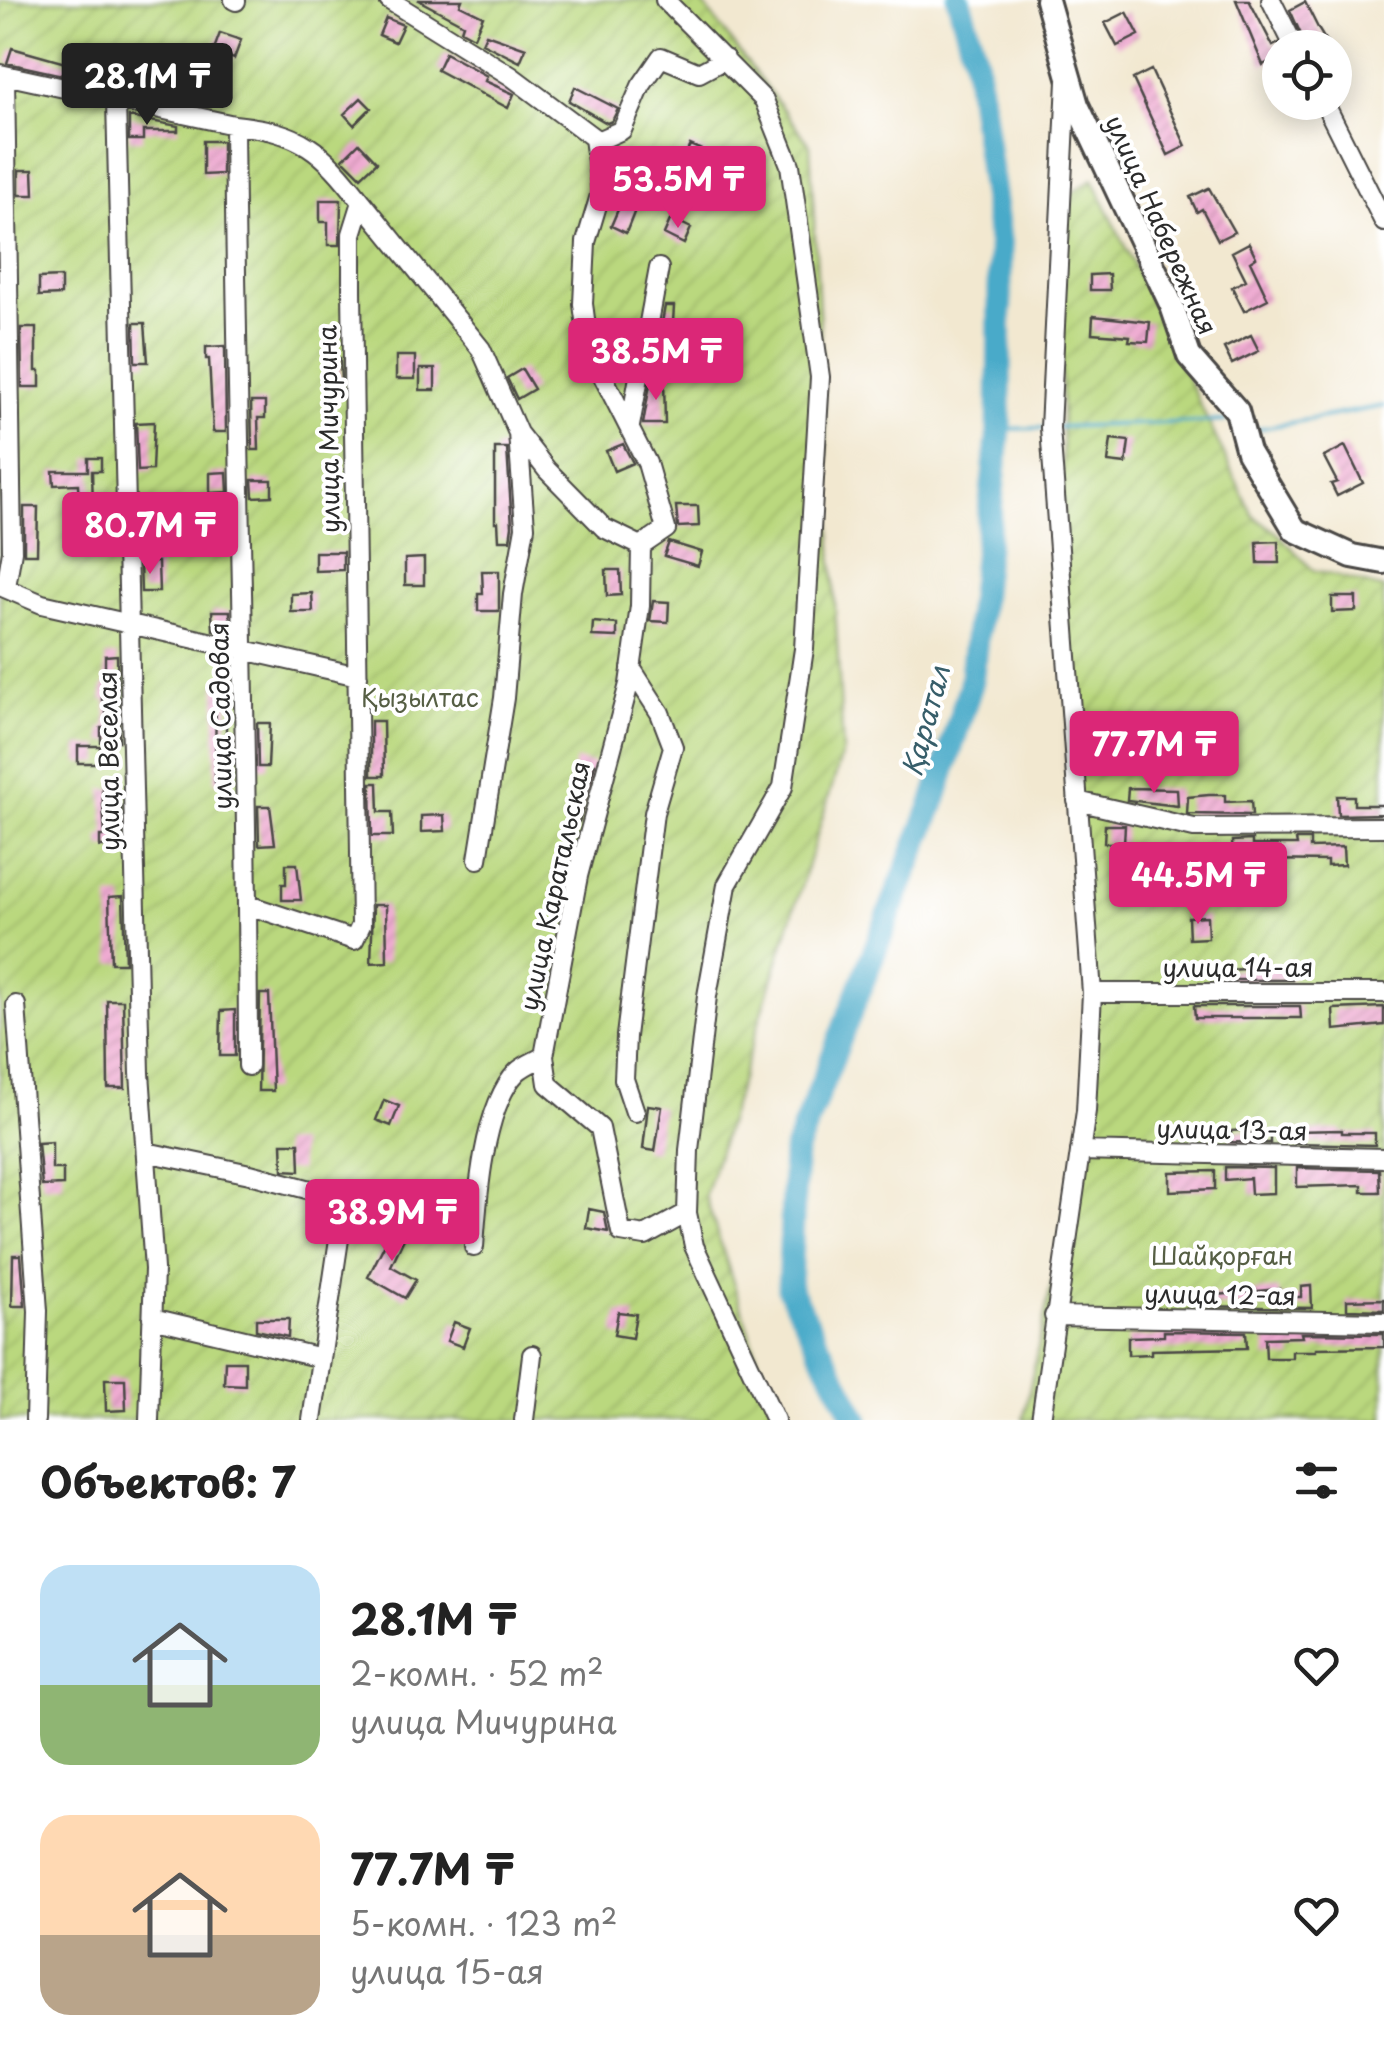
<!DOCTYPE html>
<html lang="ru">
<head>
<meta charset="utf-8">
<style>
  body { margin:0; font-family:"Playpen Sans",sans-serif; background:#f6f6f6; color:#222; height:100vh; display:flex; flex-direction:column; font-size:38px; white-space:nowrap }
  * { box-sizing:border-box; margin:0 }
  p { font-size:32px; color:#767676 }
  .icon { flex:none; width:55px; height:55px; fill:none; stroke:currentColor; stroke-width:2; stroke-linecap:round; stroke-linejoin:round }
  .map { position:relative; height:1420px; overflow:hidden }
  .panel { display:flex; flex-direction:column; background:#fff; flex:1 }
  .panel>* { flex:none }
  .controls { position:absolute; left:1262px; top:30px; display:grid; gap:20px }
  .controls a { display:grid; place-items:center; width:90px; height:90px; border-radius:50%; background:#fff; box-shadow:0 5px 25px #0003; font-size:50px }
  .price { position:absolute; translate:-50% -85px; padding:0 22px; border-radius:10px; background:#db2777; color:#fff; font-size:32px; line-height:65px; filter:drop-shadow(0 2px 5px #0008) }
  .price::after { content:''; position:absolute; left:50%; top:60px; width:30px; height:22px; margin-left:-15px; background:inherit; clip-path:polygon(0 0,100% 0,50% 100%) }
  .price.selected { background:#222; color:#fff }
  ul { padding:0; list-style:none }
  li { display:flex; align-items:center; gap:30px; height:250px; padding:0 40px }
  li span { display:grid; place-items:center; flex:none; width:280px; height:200px; border-radius:30px; color:#555 }
  li>.icon { margin-inline-start:auto }
  span .icon { width:120px; height:120px; fill:#fffc; stroke-width:1 }
  li b { font-size:42px }
  h2 { display:flex; justify-content:space-between; align-items:center; height:120px; padding:0 40px; font-size:42px }
  .map>svg:first-child { display:block }
  .garden { fill:url(#garden-furrows); stroke:#728254; stroke-width:2.5 }
  .lines { fill:none; stroke-linecap:round; stroke-linejoin:round }
  .stream { stroke:#4aaac9; stroke-width:4 }
  .river { stroke:#4aaac9; stroke-width:25 }
  .building { fill:url(#building-hatch) }
  .minor-casing { stroke:#494744; stroke-width:22 }
  .tertiary-casing { stroke:#494744; stroke-width:28 }
  .minor { stroke:#fff; stroke-width:18 }
  .tertiary { stroke:#fff; stroke-width:22 }
  .labels { text-anchor:middle; stroke-width:8; stroke-linejoin:round; paint-order:stroke }
  .street-label { font-size:25px; fill:#2b2b2b; stroke:#fff }
  .park-label { font-size:25px; fill:#565f44; stroke:#fff }
  .water-label { font-size:28px; font-style:italic; fill:#375e6a; stroke:#fff }
</style>
</head>
<body>
<div class="map">
<svg width="1384" height="1420" viewBox="0 0 1384 1420">
  <defs>
    <pattern id="garden-furrows" width="10" height="10" patternUnits="userSpaceOnUse" patternTransform="scale(2.5)"><rect width="10" height="10" fill="#bad87e"/><path d="M-1 1l2-2M0 10L10 0M9 11l2-2" fill="none" stroke="#a0ba6d"/></pattern>
    <pattern id="building-hatch" width="6" height="6" patternUnits="userSpaceOnUse" patternTransform="scale(2.5)"><rect width="6" height="6" fill="#efabd2"/><path d="M-1 1l2-2M0 6l6-6M5 7l2-2" fill="none" stroke="#cd93b4"/></pattern>
  </defs>
  <rect width="100%" height="100%" fill="#fff"/>
  <filter id="ink" filterUnits="userSpaceOnUse"><feTurbulence type="fractalNoise" baseFrequency=".01" numOctaves="2"/><feDisplacementMap in="SourceGraphic" scale="20" xChannelSelector="R" yChannelSelector="G"/><feConvolveMatrix kernelMatrix="1 2 1 2 8 2 1 2 1" color-interpolation-filters="sRGB"/></filter>
  <filter id="wash" filterUnits="userSpaceOnUse"><feTurbulence type="fractalNoise" baseFrequency=".0048" numOctaves="4" result="noise"/><feDisplacementMap in="SourceGraphic" scale="40" xChannelSelector="R" yChannelSelector="G"/><feGaussianBlur stdDeviation="2.25" result="paint"/><feColorMatrix in="noise" values="0 0 0 0 0 0 0 0 0 0 0 0 0 0 0 0 0 1.4 0 .05"/><feComposite in="paint" operator="in"/></filter>
  <g filter="url(#wash)">
    <rect width="100%" height="100%" fill="#f2e8d0"/>
    <path class="garden" d="M 0,0 L 700,0 L 810,145 L 843,751 L 705,1196 L 778,1420 L 0,1420 Z
      M 1093,179 L 1253,516 L 1276,532 L 1313,570 L 1384,589 L 1384,1420 L 1023,1420 L 1096,1070 L 1065,650 L 1059,202 Z"/>
    <g class="lines">
      <path class="stream" d="M 1055,427 L 1225,421
        M 999,429 L 1046,428
        M 1257,429 L 1384,406"/>
      <path class="river" d="M 857,1420 L 789,1289 L 795,1152 L 934,801 L 971,684 L 999,429 L 1000,247 L 975,57 L 959,0"/>
    </g>
    <g id="blocks">
      <path class="building" d="M 418,0 L 462,0 L 460,5 L 483,16 L 474,37 L 461,30 L 463,24 Z
        M 1236,0 L 1249,0 L 1273,46 L 1279,43 L 1280,56 L 1263,65 Z
        M 1305,2 L 1319,30 L 1330,48 L 1307,48 L 1290,10 Z
        M 1127,12 L 1139,35 L 1117,46 L 1105,23 Z
        M 386,18 L 403,25 L 395,42 L 379,35 Z
        M 220,33 L 241,40 L 234,59 L 213,52 Z
        M 486,34 L 526,48 L 520,62 L 482,43 Z
        M 12,48 L 94,71 L 90,81 L 7,63 Z
        M 445,53 L 487,76 L 485,81 L 514,94 L 508,108 L 437,70 Z
        M 1151,70 L 1186,146 L 1168,155 L 1133,79 Z
        M 116,73 L 146,84 L 148,77 L 161,82 L 156,95 L 112,86 Z
        M 575,87 L 618,109 L 612,121 L 607,123 L 569,101 Z
        M 361,98 L 371,108 L 354,125 L 344,114 Z
        M 129,117 L 178,126 L 178,131 L 143,131 L 143,140 L 129,140 Z
        M 203,141 L 222,141 L 222,174 L 203,175 Z
        M 359,143 L 377,162 L 361,177 L 343,159 Z
        M 690,145 L 706,152 L 697,172 L 681,164 Z
        M 640,158 L 659,167 L 652,183 L 647,180 L 626,233 L 611,226 Z
        M 19,170 L 33,170 L 34,195 L 19,195 Z
        M 1209,188 L 1234,232 L 1218,240 L 1202,209 L 1197,212 L 1190,197 Z
        M 320,200 L 341,200 L 340,245 L 328,245 L 328,222 L 320,222 Z
        M 671,218 L 691,228 L 684,244 L 664,234 Z
        M 1249,243 L 1256,257 L 1250,261 L 1268,299 L 1244,311 L 1232,287 L 1246,280 L 1232,252 Z
        M 1109,274 L 1110,290 L 1090,290 L 1090,275 Z
        M 61,277 L 61,295 L 39,296 L 39,278 Z
        M 665,306 L 674,306 L 671,355 L 656,356 Z
        M 1093,316 L 1150,322 L 1148,342 L 1129,341 L 1130,336 L 1092,333 Z
        M 134,323 L 145,323 L 148,362 L 135,362 Z
        M 21,328 L 36,328 L 36,371 L 40,371 L 40,387 L 22,387 Z
        M 1251,335 L 1259,351 L 1232,364 L 1224,348 Z
        M 225,346 L 226,432 L 213,432 L 209,359 L 206,359 L 206,347 Z
        M 396,356 L 415,356 L 415,379 L 396,379 Z
        M 324,358 L 340,358 L 341,382 L 324,382 Z
        M 420,369 L 435,369 L 435,390 L 420,390 Z
        M 522,369 L 534,389 L 517,399 L 507,378 Z
        M 651,378 L 664,378 L 665,424 L 643,424 Z
        M 251,402 L 265,402 L 265,418 L 258,418 L 259,450 L 252,450 Z
        M 154,422 L 152,470 L 138,471 L 136,423 Z
        M 1111,439 L 1129,441 L 1126,464 L 1108,462 Z
        M 623,444 L 633,463 L 614,471 L 606,451 Z
        M 1345,446 L 1363,483 L 1337,496 L 1331,484 L 1337,482 L 1324,457 Z
        M 495,448 L 507,448 L 512,526 L 510,540 L 499,540 L 498,522 L 495,522 Z
        M 88,458 L 101,458 L 101,471 L 92,471 L 93,506 L 79,506 L 78,484 L 54,485 L 53,471 L 88,471 Z
        M 227,472 L 228,492 L 210,493 L 210,473 Z
        M 252,480 L 272,480 L 272,496 L 253,497 Z
        M 676,506 L 698,506 L 699,526 L 678,527 Z
        M 24,507 L 38,507 L 37,554 L 24,554 Z
        M 1278,541 L 1279,563 L 1258,563 L 1257,542 Z
        M 669,542 L 702,552 L 698,566 L 664,556 Z
        M 315,552 L 343,552 L 343,570 L 315,571 Z
        M 424,558 L 424,585 L 405,585 L 405,559 Z
        M 140,562 L 158,562 L 159,592 L 141,592 Z
        M 606,570 L 620,570 L 621,595 L 607,596 Z
        M 482,571 L 499,571 L 499,611 L 478,611 L 478,594 L 483,594 Z
        M 312,593 L 313,612 L 291,612 L 291,594 Z
        M 1332,597 L 1356,597 L 1356,611 L 1332,612 Z
        M 653,601 L 669,602 L 668,622 L 650,621 Z
        M 212,611 L 230,611 L 230,633 L 213,630 Z
        M 593,622 L 617,624 L 617,637 L 592,636 Z
        M 117,655 L 119,741 L 101,742 L 101,728 L 106,728 L 106,700 L 102,700 L 102,687 L 105,686 L 105,656 Z
        M 216,683 L 231,684 L 226,727 L 228,782 L 215,782 Z
        M 371,721 L 383,721 L 384,776 L 371,776 Z
        M 257,723 L 270,723 L 268,767 L 258,767 Z
        M 78,746 L 100,746 L 100,763 L 78,763 Z
        M 575,760 L 595,764 L 579,822 L 566,818 L 569,806 L 572,807 L 578,777 L 572,776 Z
        M 371,783 L 378,783 L 379,812 L 392,812 L 393,836 L 372,836 Z
        M 1128,788 L 1177,789 L 1178,806 L 1127,800 Z
        M 102,789 L 116,789 L 116,806 L 121,806 L 122,847 L 100,847 L 100,836 L 105,836 Z
        M 1209,795 L 1225,795 L 1225,802 L 1251,801 L 1252,815 L 1187,814 L 1188,797 Z
        M 1337,796 L 1354,796 L 1354,805 L 1384,805 L 1384,814 L 1338,815 Z
        M 258,806 L 270,806 L 275,844 L 259,845 Z
        M 444,815 L 445,831 L 421,832 L 421,816 Z
        M 1105,825 L 1125,825 L 1124,843 L 1104,843 Z
        M 1252,840 L 1252,845 L 1297,845 L 1296,840 L 1310,840 L 1310,848 L 1343,847 L 1344,865 L 1327,866 L 1327,861 L 1266,860 L 1266,856 L 1233,858 L 1232,841 Z
        M 1136,852 L 1157,852 L 1158,873 L 1137,874 Z
        M 286,864 L 297,864 L 301,900 L 282,900 L 282,884 L 286,884 Z
        M 123,896 L 125,963 L 111,963 L 109,897 Z
        M 373,905 L 386,905 L 387,962 L 371,963 Z
        M 1207,916 L 1208,938 L 1189,939 L 1188,917 Z
        M 1292,966 L 1292,980 L 1230,980 L 1229,970 Z
        M 260,994 L 269,994 L 273,1091 L 258,1091 Z
        M 107,1000 L 123,1000 L 125,1088 L 108,1088 Z
        M 1194,1006 L 1300,1006 L 1301,1018 L 1195,1018 Z
        M 1384,1007 L 1384,1025 L 1334,1030 L 1333,1009 Z
        M 235,1010 L 235,1056 L 220,1056 L 221,1011 Z
        M 384,1100 L 399,1106 L 391,1126 L 376,1120 Z
        M 648,1105 L 662,1107 L 655,1151 L 643,1149 Z
        M 1245,1130 L 1245,1133 L 1270,1132 L 1270,1143 L 1231,1142 L 1231,1131 Z
        M 1342,1130 L 1342,1133 L 1375,1133 L 1375,1145 L 1294,1143 L 1294,1131 Z
        M 52,1142 L 52,1169 L 63,1169 L 63,1185 L 42,1186 L 38,1143 Z
        M 282,1143 L 299,1143 L 300,1171 L 283,1170 Z
        M 1225,1167 L 1274,1168 L 1274,1193 L 1251,1194 L 1250,1178 L 1225,1180 Z
        M 1297,1168 L 1379,1170 L 1380,1192 L 1362,1192 L 1362,1185 L 1297,1187 Z
        M 1215,1171 L 1215,1189 L 1170,1191 L 1170,1172 Z
        M 589,1209 L 604,1212 L 608,1232 L 586,1228 Z
        M 396,1222 L 409,1228 L 391,1266 L 416,1280 L 405,1298 L 368,1277 Z
        M 13,1255 L 21,1255 L 25,1306 L 12,1306 Z
        M 1311,1286 L 1312,1308 L 1197,1306 L 1197,1297 L 1279,1289 L 1279,1297 L 1301,1297 L 1301,1287 Z
        M 1384,1299 L 1384,1310 L 1347,1309 L 1347,1300 Z
        M 618,1312 L 636,1314 L 632,1338 L 614,1335 Z
        M 256,1319 L 289,1319 L 288,1337 L 256,1330 Z
        M 454,1322 L 470,1328 L 463,1347 L 447,1341 Z
        M 1164,1331 L 1246,1332 L 1247,1348 L 1151,1350 L 1151,1354 L 1128,1355 L 1128,1337 L 1164,1336 Z
        M 1301,1333 L 1384,1334 L 1384,1347 L 1316,1348 L 1316,1351 L 1292,1351 L 1292,1358 L 1266,1358 L 1265,1338 L 1302,1337 Z
        M 225,1361 L 245,1361 L 245,1385 L 224,1384 Z
        M 105,1379 L 125,1379 L 126,1410 L 106,1411 Z"/>
    </g>
  </g>
  <g filter="url(#ink)">
    <use href="#blocks" fill-opacity="0" stroke="#494744" stroke-width="2.5"/>
    <g class="lines">
      <g class="minor-casing">
        <path id="minor" d="M 234,0 L 236,1
          M 389,0 L 511,76 L 594,138 L 601,192 L 586,242 L 583,304 L 589,349 L 647,463 L 666,529 L 641,546 L 640,606 L 629,684 L 578,876 L 544,1056 C 536,1061 524,1065 517,1072 C 483,1106 477,1201 474,1247
          M 665,0 L 764,100 L 790,165 L 820,377 L 804,649 L 783,787 L 727,885 L 707,996 L 689,1150 L 687,1213 L 694,1246 L 775,1420
          M 1271,0 L 1295,48
          M 0,74 L 234,125 C 302,132 321,149 362,202 L 352,234 L 352,290 L 361,925 L 354,940 L 248,905
          M 5,76 L 12,551 L 6,587
          M 116,101 L 140,1073 L 154,1269 L 149,1420
          M 1324,102 L 1384,222
          M 234,125 C 237,439 248,752 248,1066
          M 595,142 L 622,130 L 641,86 L 661,57 L 699,73 L 725,59
          M 362,202 L 481,349 L 518,433 L 547,470 L 604,528 L 641,546
          M 630,426 L 659,268
          M 0,586 L 42,604 L 358,676
          M 631,668 L 660,713 L 673,747 L 654,813 L 626,1036 L 624,1079 L 635,1112
          M 1077,801 L 1194,828 L 1384,827
          M 478,859 L 504,698 L 513,594 L 525,527 L 518,433
          M 1092,993 L 1384,993
          M 16,1005 L 38,1311 L 35,1420
          M 544,1056 L 548,1084 L 600,1128 L 621,1232 L 645,1236 L 687,1213
          M 1080,1151 L 1384,1158
          M 146,1152 L 250,1174 L 345,1199 L 312,1420
          M 1054,1316 L 1384,1322
          M 152,1318 L 321,1358
          M 524,1420 L 532,1355
          M 1041,1420 L 1086,1111 L 1092,993 L 1050,428 L 1067,81"/>
      </g>
      <g class="tertiary-casing">
        <path id="tertiary" d="M 1047,0 L 1077,105 L 1172,306 L 1189,356 L 1237,411 L 1248,452 L 1295,530 L 1352,556 L 1384,562"/>
      </g>
      <use href="#minor" class="minor"/>
      <use href="#tertiary" class="tertiary"/>
    </g>
  </g>
  <g class="labels">
    <g class="street-label">
      <text transform="translate(1161 225) rotate(66)" y="9">улица Набережная</text>
      <text transform="translate(329 429) rotate(-91)" y="9">улица Мичурина</text>
      <text transform="translate(221 716) rotate(-91)" y="9">улица Садовая</text>
      <text transform="translate(109 761) rotate(-91)" y="9">улица Веселая</text>
      <text transform="translate(555 886) rotate(-78)" y="9">улица Каратальская</text>
      <text x="1238" y="977">улица 14-ая</text>
      <text transform="translate(1232 1130) rotate(1)" y="9">улица 13-ая</text>
      <text transform="translate(1220 1295) rotate(1)" y="9">улица 12-ая</text>
    </g>
    <g class="park-label">
      <text x="420" y="707">Қызылтас</text>
      <text x="1222" y="1265">Шайқорған</text>
    </g>
    <g class="water-label">
      <text transform="translate(926 721) rotate(-75)" y="10">Қаратал</text>
    </g>
  </g>
</svg>
<div class="controls">
<a><svg class="icon" aria-label="locate" viewBox="0 0 24 24"><circle cx="12" cy="12" r="6"/><path d="M12 2v4M12 18v4M2 12h4M18 12h4"/></svg></a>
</div>
<b class="price selected" style="left:147px;top:128px">28.1M ₸</b>
<b class="price" style="left:678px;top:231px">53.5M ₸</b>
<b class="price" style="left:656px;top:403px">38.5M ₸</b>
<b class="price" style="left:150px;top:577px">80.7M ₸</b>
<b class="price" style="left:1154px;top:796px">77.7M ₸</b>
<b class="price" style="left:1198px;top:927px">44.5M ₸</b>
<b class="price" style="left:392px;top:1264px">38.9M ₸</b>
</div>
<section class="panel">
<h2>Объектов: 7<svg class="icon" aria-label="filters" viewBox="0 0 24 24"><path d="M4 7h16M4 17h16"/><circle cx="9" cy="7" r="2"/><circle cx="15" cy="17" r="2"/></svg></h2>
<ul>
<li><span style="background:linear-gradient(#bfe0f5 60%,#8fb573 0)"><svg class="icon" aria-label="home" viewBox="0 0 24 24"><path d="M3 11l9-7 9 7M6 9v11h12V9"/></svg></span><div><b>28.1M ₸</b><p>2-комн. · 52 m²</p><p>улица Мичурина</p></div><svg class="icon" aria-label="heart" viewBox="0 0 24 24"><path d="M12 20l-8-8c-3-5 5-10 8-4 3-6 11-1 8 4z"/></svg></li>
<li><span style="background:linear-gradient(#ffd9b3 60%,#b9a48a 0)"><svg class="icon" aria-label="home" viewBox="0 0 24 24"><path d="M3 11l9-7 9 7M6 9v11h12V9"/></svg></span><div><b>77.7M ₸</b><p>5-комн. · 123 m²</p><p>улица 15-ая</p></div><svg class="icon" aria-label="heart" viewBox="0 0 24 24"><path d="M12 20l-8-8c-3-5 5-10 8-4 3-6 11-1 8 4z"/></svg></li>
</ul>
</section>
</body>
</html>
